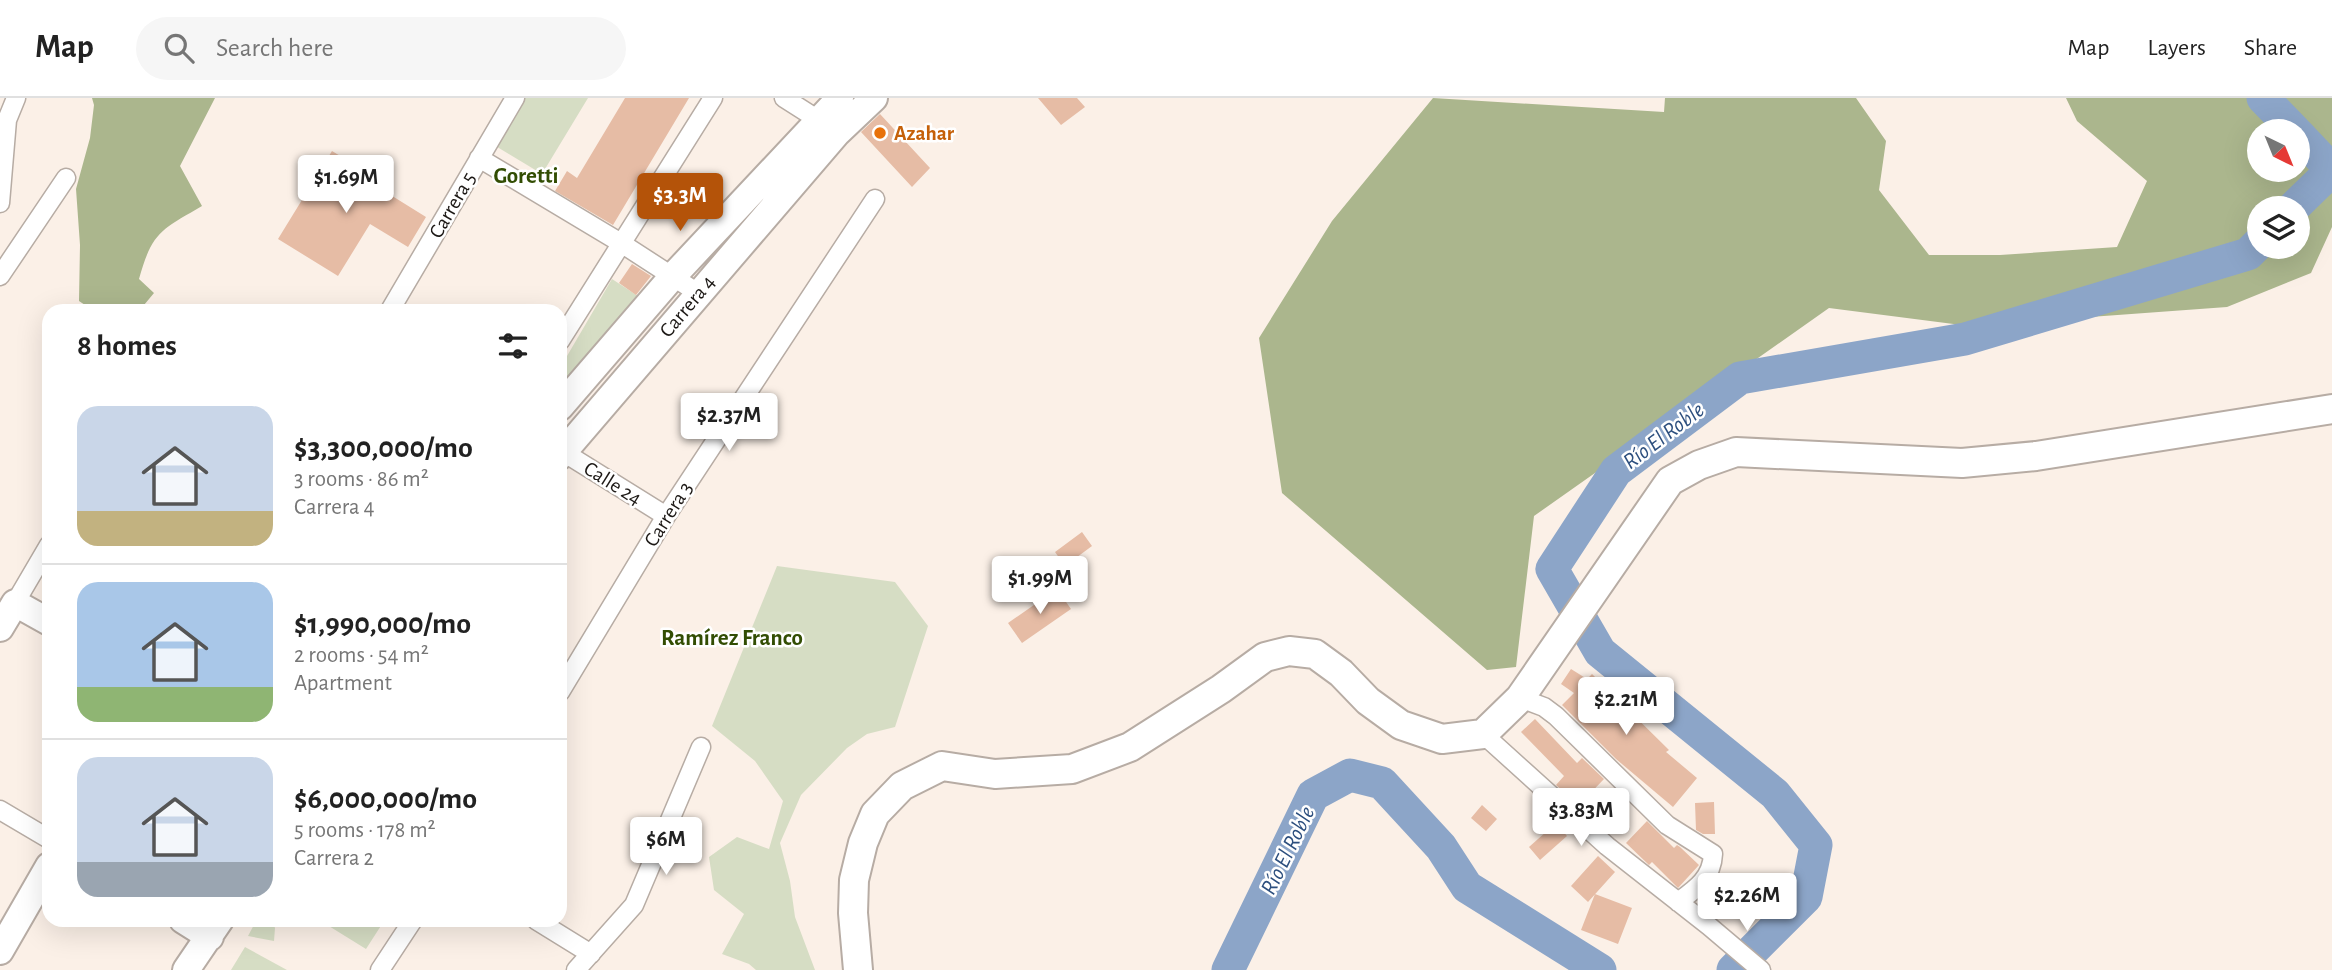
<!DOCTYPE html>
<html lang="en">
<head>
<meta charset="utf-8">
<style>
  body { margin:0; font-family:"Alegreya Sans",sans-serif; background:#f6f6f6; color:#222; height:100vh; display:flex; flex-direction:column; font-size:26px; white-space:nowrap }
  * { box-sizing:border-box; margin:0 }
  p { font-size:23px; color:#767676 }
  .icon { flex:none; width:38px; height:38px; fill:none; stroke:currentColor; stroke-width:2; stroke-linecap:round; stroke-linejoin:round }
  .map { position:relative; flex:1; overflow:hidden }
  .side { position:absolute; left:42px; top:206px; width:525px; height:623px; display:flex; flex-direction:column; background:#fff; border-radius:21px; box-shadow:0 7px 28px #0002 }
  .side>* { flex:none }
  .needle { width:46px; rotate:137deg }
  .controls { position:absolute; left:2247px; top:21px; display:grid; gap:14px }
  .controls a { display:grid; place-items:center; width:63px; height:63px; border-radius:50%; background:#fff; box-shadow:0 7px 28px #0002; font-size:35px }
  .price { position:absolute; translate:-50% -60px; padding:0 16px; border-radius:7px; background:#fff; color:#222; font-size:23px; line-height:46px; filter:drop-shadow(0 2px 4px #0008) }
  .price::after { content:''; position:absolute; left:50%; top:42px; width:21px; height:16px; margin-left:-10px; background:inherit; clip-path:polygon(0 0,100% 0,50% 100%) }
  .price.selected { background:#b45309; color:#fff }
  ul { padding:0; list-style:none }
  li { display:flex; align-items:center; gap:21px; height:175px; padding:0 35px }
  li+li { border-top:2px solid #e0e0e0 }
  li span { display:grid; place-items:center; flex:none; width:196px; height:140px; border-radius:21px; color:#555 }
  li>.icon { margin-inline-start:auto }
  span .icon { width:84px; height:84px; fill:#fffc; stroke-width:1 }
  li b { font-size:30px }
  h2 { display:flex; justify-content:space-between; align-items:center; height:84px; padding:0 35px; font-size:30px }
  header { display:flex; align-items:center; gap:42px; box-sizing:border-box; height:98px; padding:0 35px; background:#fff; border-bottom:2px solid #e0e0e0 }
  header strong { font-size:33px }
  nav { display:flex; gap:38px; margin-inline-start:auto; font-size:24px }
  .search { width:490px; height:63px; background:#f6f6f6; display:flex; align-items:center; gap:18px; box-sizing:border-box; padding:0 24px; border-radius:38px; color:#767676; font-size:26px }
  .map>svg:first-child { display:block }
  .green { fill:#d6ddc4 }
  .forest { fill:#abb68d; fill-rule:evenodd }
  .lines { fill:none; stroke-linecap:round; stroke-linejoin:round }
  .river { stroke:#8ca5c8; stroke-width:33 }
  .building { fill:#e6bca5 }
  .street-casing { stroke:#b7aca4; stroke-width:21 }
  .secondary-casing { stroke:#b7aca4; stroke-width:30 }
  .primary-casing { stroke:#b7aca4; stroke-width:32 }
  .street { stroke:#fff; stroke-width:18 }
  .secondary { stroke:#fff; stroke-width:26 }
  .primary { stroke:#fff; stroke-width:28 }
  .food-dot { fill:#e8710a; stroke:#fff; stroke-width:2.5 }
  .labels { text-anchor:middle; stroke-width:5; stroke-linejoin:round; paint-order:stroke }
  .food-label { font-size:21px; font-weight:bold; fill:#c56008; stroke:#fff; text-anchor:start }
  .street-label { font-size:21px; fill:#1c1815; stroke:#fff }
  .neighbourhood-label { font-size:23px; font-weight:bold; fill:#324d03; stroke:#fff }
  .water-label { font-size:23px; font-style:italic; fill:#2d4f7e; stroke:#fff }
</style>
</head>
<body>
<header>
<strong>Map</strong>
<div class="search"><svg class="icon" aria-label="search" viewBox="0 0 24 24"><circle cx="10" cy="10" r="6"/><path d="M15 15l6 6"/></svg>Search here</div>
<nav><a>Map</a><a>Layers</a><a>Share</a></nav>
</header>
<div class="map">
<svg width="2332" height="872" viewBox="0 0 2332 872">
  <rect width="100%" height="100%" fill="#fbf0e7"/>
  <path class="green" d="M 523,0 L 588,0 L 542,76 L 494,47 Z
    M 612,181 L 641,200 L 560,297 L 560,270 Z
    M 777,468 L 895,484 L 928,528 L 895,629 L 867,636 L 847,650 L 801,697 L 780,745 L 790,783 L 795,819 L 815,872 L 756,872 L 749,866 L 722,856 L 744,816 L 714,792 L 709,759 L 737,739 L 769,751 L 783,703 L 755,663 L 712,628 Z
    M 256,823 L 272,823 L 275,830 L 274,843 L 248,838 Z
    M 326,823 L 326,822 L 384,823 L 366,851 L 324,825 Z
    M 245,849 L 287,872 L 231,872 Z"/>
  <path class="forest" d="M 92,0 L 215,0 L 180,68 L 202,108 C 161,132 152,134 139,181 L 154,195 L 139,213 L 94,213 L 79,203 L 80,147 L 76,91 L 90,40 L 94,7 Z
    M 1433,0 L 1664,14 L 1665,0 L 1856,0 L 1886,43 L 1879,92 L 1929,157 L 2000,157 L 2117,149 L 2147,83 L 2077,23 L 2066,0 L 2332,0 L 2332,129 L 2311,175 L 2227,209 L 1969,228 L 1829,210 L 1534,418 L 1516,569 L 1487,572 L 1282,395 L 1259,240 L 1332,123 ZM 2259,33 L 2298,33 L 2298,72 L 2259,72 ZM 2259,110 L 2298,110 L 2298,149 L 2259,149 Z"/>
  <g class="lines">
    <path class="river" d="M 2263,0 L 2295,33
      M 2293,110 L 2332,72 L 2298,36
      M 1228,872 L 1313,697 L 1350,677 L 1382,685 L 1441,749 L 1467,789 L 1600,872
      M 1733,872 L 1806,799 L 1816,747 L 1775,696 L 1600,554 L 1552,471 L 1616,373 L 1740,280 L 1965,241 L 2248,156 L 2259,145"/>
  </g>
  <path class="building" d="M 625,0 L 689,0 L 613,127 L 555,93 L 567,73 L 577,80 Z
    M 1038,0 L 1077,0 L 1085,9 L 1061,27 Z
    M 880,16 L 930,70 L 912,89 L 861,34 Z
    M 332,53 L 393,90 L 389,96 L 426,119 L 408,149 L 370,126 L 338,178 L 278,141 Z
    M 632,166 L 651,178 L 636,197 L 619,185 Z
    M 1082,434 L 1092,448 L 1065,468 L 1055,454 Z
    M 1057,491 L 1071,511 L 1022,545 L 1008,525 Z
    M 1571,571 L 1587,581 L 1592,576 L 1669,652 L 1666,654 L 1697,680 L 1673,709 L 1616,661 L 1562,607 L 1574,595 L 1561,586 Z
    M 1535,621 L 1577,665 L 1582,660 L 1604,681 L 1579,707 L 1556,687 L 1564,678 L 1521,634 Z
    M 1714,704 L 1715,736 L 1703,736 L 1696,732 L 1695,705 Z
    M 1482,707 L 1497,721 L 1486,733 L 1471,720 Z
    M 1647,723 L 1674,750 L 1677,747 L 1680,749 L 1699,767 L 1678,790 L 1652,764 L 1649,767 L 1626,745 Z
    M 1556,725 L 1567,738 L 1540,762 L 1529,749 Z
    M 1598,758 L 1615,774 L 1588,804 L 1571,788 Z
    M 1595,796 L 1632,810 L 1618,846 L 1581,832 Z"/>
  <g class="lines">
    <g class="street-casing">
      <path id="street" d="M 784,0 L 828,28
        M 479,60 L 621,145 L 698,195
        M 0,105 L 7,22 L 16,0
        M 0,178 L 66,80
        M 389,214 L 515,0
        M 560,243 L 713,0
        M 560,352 L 666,418
        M 15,505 L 49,447
        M 560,594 L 666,418 L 875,101
        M 1520,600 L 1544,609 L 1556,618 L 1667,727 L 1713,756 C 1712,780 1696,791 1678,804
        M 1483,636 L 1607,748 L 1709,828 L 1761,872
        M 0,712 L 49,741
        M 536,822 L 591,856
        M 380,872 L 413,822
        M 576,872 L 634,807 L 701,649"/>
    </g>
    <g class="secondary-casing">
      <path id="secondary" d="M 560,309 L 673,178 L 840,0
        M 560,358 L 837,35 L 874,0
        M 0,530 L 15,505 L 49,524
        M 183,822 L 210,839
        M 0,853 L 49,768
        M 186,872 L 220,822"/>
    </g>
    <g class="primary-casing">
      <path id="primary" d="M 858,872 L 853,815 L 854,782 L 863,745 L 875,716 L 902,688 L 942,668 L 995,676 L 1072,671 L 1130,649 L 1221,591 L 1265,559 L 1289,553 L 1315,556 L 1341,575 L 1368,603 L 1401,627 L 1442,641 L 1483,636 L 1520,600 L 1670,383 L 1699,367 L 1736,354 L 1962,365 L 2036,358 L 2332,311"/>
    </g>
    <use href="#street" class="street"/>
    <use href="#secondary" class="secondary"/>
    <use href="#primary" class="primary"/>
  </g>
  <circle class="food-dot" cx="880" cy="35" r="7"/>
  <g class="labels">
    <g class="food-label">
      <text x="894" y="42">Azahar</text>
    </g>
    <g class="street-label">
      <text transform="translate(452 107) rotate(-60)" y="7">Carrera 5</text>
      <text transform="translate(687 208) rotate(-50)" y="7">Carrera 4</text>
      <text transform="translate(613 385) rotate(32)" y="7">Calle 24</text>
      <text transform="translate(668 416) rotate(-58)" y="7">Carrera 3</text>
    </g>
    <g class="neighbourhood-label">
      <text x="526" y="85">Goretti</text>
      <text x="732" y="547">Ramírez Franco</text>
    </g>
    <g class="water-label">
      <text transform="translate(1663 337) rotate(-37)" y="8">Río El Roble</text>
      <text transform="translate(1287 752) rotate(-64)" y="8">Río El Roble</text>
    </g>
  </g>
</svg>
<div class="controls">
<a><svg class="needle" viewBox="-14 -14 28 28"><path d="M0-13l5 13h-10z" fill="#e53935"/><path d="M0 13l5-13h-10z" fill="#767676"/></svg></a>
<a><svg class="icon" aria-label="layers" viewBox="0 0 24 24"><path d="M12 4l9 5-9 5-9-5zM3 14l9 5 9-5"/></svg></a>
</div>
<b class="price" style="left:346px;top:117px">$1.69M</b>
<b class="price selected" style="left:680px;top:135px">$3.3M</b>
<b class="price" style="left:729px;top:355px">$2.37M</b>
<b class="price" style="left:1040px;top:518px">$1.99M</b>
<b class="price" style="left:1626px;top:639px">$2.21M</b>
<b class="price" style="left:1581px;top:750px">$3.83M</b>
<b class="price" style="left:666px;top:779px">$6M</b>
<b class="price" style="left:1747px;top:835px">$2.26M</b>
<section class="side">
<h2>8 homes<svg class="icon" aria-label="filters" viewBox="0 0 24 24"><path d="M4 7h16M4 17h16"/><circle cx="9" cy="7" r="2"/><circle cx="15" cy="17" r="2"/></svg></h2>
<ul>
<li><span style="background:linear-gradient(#c9d6e8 75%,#c2b280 0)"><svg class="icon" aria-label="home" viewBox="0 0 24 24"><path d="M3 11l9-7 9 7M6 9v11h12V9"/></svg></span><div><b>$3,300,000/mo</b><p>3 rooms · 86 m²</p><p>Carrera 4</p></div></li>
<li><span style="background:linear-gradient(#a9c7e8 75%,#8fb573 0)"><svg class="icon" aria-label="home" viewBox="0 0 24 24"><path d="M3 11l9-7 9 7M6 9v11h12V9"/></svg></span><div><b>$1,990,000/mo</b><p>2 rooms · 54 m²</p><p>Apartment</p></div></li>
<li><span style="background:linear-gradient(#c9d6e8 75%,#9aa5b1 0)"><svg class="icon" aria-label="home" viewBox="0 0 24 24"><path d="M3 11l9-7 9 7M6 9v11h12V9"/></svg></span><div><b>$6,000,000/mo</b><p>5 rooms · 178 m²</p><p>Carrera 2</p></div></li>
</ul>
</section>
</div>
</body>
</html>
